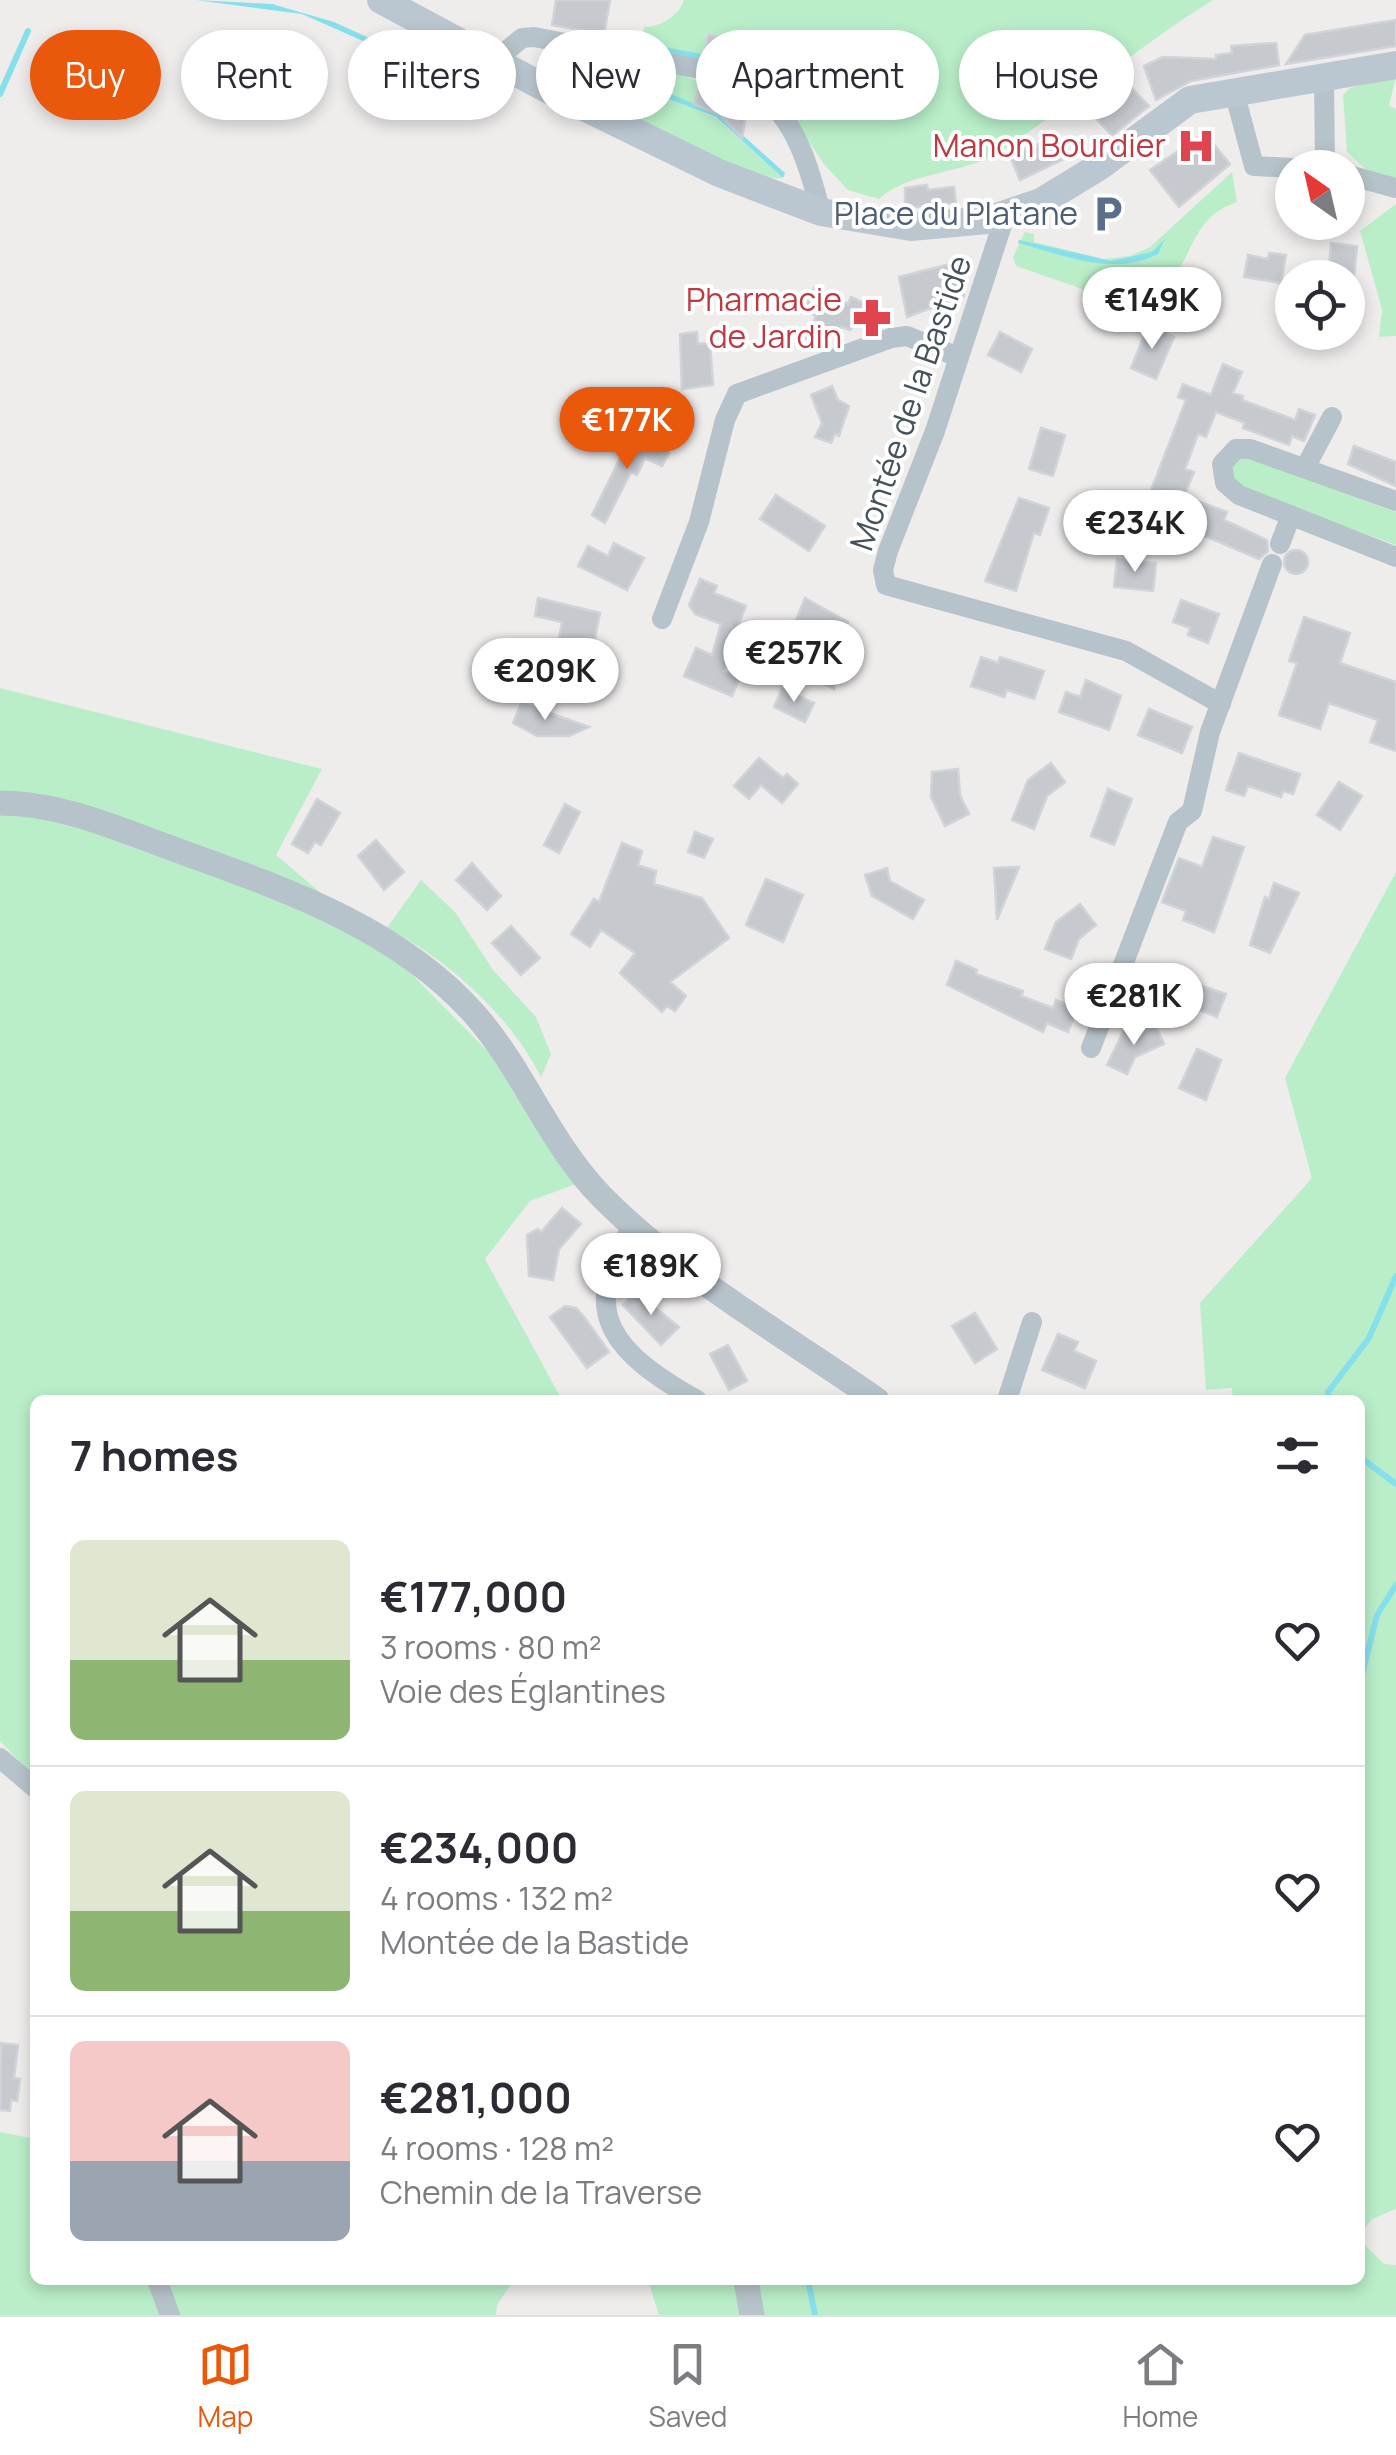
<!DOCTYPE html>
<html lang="en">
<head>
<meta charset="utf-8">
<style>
  body { margin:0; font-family:Manrope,sans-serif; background:#f2f2f3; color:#2b2b33; height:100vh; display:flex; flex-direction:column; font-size:38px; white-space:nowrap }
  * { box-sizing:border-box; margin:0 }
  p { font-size:32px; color:#7c7c81 }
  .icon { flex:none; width:55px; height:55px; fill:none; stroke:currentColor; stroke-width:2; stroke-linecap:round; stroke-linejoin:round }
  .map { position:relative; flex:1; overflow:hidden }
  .details { position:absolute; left:30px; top:1395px; width:1335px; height:890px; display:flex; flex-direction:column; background:#fff; border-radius:15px; box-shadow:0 5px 15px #0003 }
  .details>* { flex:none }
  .banner { position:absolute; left:30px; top:30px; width:1338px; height:90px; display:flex; gap:20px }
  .needle { width:65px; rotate:326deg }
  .fabs { position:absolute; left:1275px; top:150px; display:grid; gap:20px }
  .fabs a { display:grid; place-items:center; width:90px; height:90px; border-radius:50%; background:#fff; box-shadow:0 5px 15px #0003; font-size:50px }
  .price { position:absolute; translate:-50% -85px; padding:0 22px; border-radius:35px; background:#fff; color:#222; font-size:32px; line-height:65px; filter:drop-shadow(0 2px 5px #0008) }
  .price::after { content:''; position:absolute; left:50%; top:60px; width:30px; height:22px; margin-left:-15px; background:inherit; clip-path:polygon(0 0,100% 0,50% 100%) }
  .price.selected { background:#ea580c; color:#fff }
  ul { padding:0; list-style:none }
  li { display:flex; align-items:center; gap:30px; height:250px; padding:0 40px }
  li+li { border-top:2px solid #e1e1e2 }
  li span { display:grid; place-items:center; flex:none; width:280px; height:200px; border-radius:15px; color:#555 }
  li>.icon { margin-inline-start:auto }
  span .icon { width:120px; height:120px; fill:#fffc; stroke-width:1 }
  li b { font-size:42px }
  h2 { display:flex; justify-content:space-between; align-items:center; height:120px; padding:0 40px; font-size:42px }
  .tag { padding:0 35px; border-radius:45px; background:#fff; box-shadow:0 5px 15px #0003; font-size:35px; line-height:90px }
  .tag.selected { background:#ea580c; color:#fff }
  .tabs { display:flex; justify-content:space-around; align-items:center; height:140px; border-top:2px solid #e1e1e2; background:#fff; font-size:28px; color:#7c7c81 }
  .tabs a { display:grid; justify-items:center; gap:5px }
  .tabs .selected { color:#ea580c }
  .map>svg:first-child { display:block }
  .green { fill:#b9eec9 }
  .water { fill:#86e0eb }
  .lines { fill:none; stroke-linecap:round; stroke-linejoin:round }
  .stream { stroke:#86e0eb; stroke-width:6 }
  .building { fill:#c6cacf; stroke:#d0d3d8; stroke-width:2.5 }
  .minor { stroke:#b7c3ca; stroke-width:20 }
  .tertiary { stroke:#b7c3ca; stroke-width:25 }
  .secondary { stroke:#bac7d1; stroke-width:28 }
  .labels { text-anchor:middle; stroke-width:8; stroke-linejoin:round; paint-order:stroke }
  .health-label { font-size:32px; fill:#be3a42; stroke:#fff; text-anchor:end }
  .service-label { font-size:32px; fill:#4e5e75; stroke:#fff; text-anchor:end }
  .street-label { font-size:32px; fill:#45525a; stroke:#fff }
</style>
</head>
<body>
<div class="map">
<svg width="1396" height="2315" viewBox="0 0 1396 2315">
  <rect width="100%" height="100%" fill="#efecec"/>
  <path class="green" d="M 684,0 L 1213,0 C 1138,46 1073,104 999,152 C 963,175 909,171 879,199 L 848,190 L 824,164 L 774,90 L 743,64 L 737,40 L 706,34 L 705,60 L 649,47 L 642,39 L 644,27 C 660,27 679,16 684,0 Z
    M 594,58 L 643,62 L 699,81 L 694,108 L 716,118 L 783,178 C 751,184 619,110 582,93 Z
    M 1396,76 L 1389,106 L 1396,109 L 1396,178 L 1371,174 L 1347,152 L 1343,95 L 1350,88 Z
    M 1232,172 L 1237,202 C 1174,223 1205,287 1123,303 L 1016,266 L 1013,257 L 1025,232 L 1034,234 L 1034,242 L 1104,259 L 1130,256 L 1150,247 Z
    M 1396,204 L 1396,336 L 1379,337 L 1382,309 L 1360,231 Z
    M 1246,456 L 1396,512 L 1396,545 L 1235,486 L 1231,477 L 1234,461 Z
    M 0,688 L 322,769 L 276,855 L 387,949 L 504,1068 L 576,1184 L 530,1201 L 485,1259 L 562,1400 L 35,1400 L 35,1778 L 0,1741 Z
    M 1396,872 L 1396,2209 L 1372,2219 L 1360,2234 L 1360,1400 L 1233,1400 L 1232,1388 L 1206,1390 L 1200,1303 L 1312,1178 L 1285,1078 Z
    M 421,880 L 455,912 L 493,970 L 536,1017 L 551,1054 L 541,1077 C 509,1014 449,961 387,928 Z
    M 0,2132 L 35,2139 L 35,2280 L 525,2280 L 511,2284 L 497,2305 L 496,2315 L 0,2315 Z
    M 1360,2240 L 1384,2264 L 1396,2265 L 1396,2315 L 659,2315 L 648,2280 L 1360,2280 Z"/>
  <path class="water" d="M 196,0 L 272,4 L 334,22 L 378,42 L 460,60 L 464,65 L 372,45 L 302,14 Z
    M 599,74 L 649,85 L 719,114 L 785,173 L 783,178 L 716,117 L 638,87 L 596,79 Z
    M 1165,239 L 1158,254 C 1113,277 1063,255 1018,243 L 1019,240 L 1111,261 L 1152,252 Z"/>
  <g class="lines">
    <path class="stream" d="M 637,45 L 706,58
      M 0,94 L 28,31
      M 1329,1400 L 1328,1392 L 1369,1338 L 1396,1276
      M 1360,1457 L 1396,1484
      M 1360,1683 L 1377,1615 L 1396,1585
      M 808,2280 L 815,2315"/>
  </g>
  <path class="building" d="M 556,0 L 610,0 L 604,34 L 552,25 Z
    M 1396,20 L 1396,46 L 1286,64 L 1305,35 Z
    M 708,35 L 731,39 L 734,56 L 705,51 Z
    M 1276,43 L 1279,65 L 1191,81 L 1156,100 L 1144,66 L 1163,57 L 1216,59 L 1216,55 L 1232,53 L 1231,46 Z
    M 1122,78 L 1149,106 L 1112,136 L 1084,105 Z
    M 700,83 L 726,89 L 748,102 L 742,138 L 719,114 L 694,104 Z
    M 1205,133 L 1230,164 L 1179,207 L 1150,170 Z
    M 1050,139 L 1062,160 L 1020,180 L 1010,156 Z
    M 927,185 L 928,190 L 954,187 L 956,203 L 905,208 L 905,188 Z
    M 1331,243 L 1357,246 L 1354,278 L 1328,278 Z
    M 1269,253 L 1286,255 L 1281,283 L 1244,277 L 1248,255 L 1268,259 Z
    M 958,262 L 964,296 L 907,317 L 899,277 Z
    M 814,288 L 848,304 L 851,297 L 892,316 L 870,331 L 855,324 L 850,330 L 842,327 L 820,345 L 806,338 L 816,316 L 804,310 Z
    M 1148,326 L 1174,337 L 1156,379 L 1131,368 Z
    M 697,332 L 698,344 L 710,343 L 713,385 L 682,389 L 680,334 Z
    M 1000,332 L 1032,349 L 1021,372 L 988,355 Z
    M 1223,364 L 1242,372 L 1233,393 L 1243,396 L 1242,400 L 1295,420 L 1299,409 L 1315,415 L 1304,441 L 1292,436 L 1289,445 L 1243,428 L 1245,423 L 1216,412 L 1206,437 L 1198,434 L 1185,469 L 1194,472 L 1184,496 L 1227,512 L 1224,520 L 1267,540 L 1268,551 L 1259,559 L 1198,533 L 1184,529 L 1181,535 L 1163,528 L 1174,502 L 1150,493 L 1186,400 L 1178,397 L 1183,384 L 1211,395 Z
    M 832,386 L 838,400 L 849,406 L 839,436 L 835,434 L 831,443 L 815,437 L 822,423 L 811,395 Z
    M 1041,428 L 1065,435 L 1053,476 L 1029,469 Z
    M 632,434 L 669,453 L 662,466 L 645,458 L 637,475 L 631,472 L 605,523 L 592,515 Z
    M 1354,446 L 1396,462 L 1396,486 L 1348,464 Z
    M 776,495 L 825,526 L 809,551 L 760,519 Z
    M 1019,498 L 1049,508 L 1040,535 L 1034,533 L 1016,591 L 985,581 Z
    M 614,543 L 644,558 L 627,590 L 578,566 L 588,546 L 608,556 Z
    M1284 562a12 12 0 1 1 24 0a12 12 0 1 1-24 0Z
    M 1117,559 L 1156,563 L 1153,591 L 1114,587 Z
    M 700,579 L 717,586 L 714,593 L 746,606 L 724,660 L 728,662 L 724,671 L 740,677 L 732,696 L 684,676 L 696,648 L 712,655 L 721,624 L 695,614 L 689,605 Z
    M 538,598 L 600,613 L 589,667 L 567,663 L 569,653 L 557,650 L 562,622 L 535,616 Z
    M 805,598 L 848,622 L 835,648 L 834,689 L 817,680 L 825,664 L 810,657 L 815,630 L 796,620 Z
    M 1181,600 L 1219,614 L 1208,643 L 1188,635 L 1190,628 L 1173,622 Z
    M 1304,617 L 1350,633 L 1340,663 L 1396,682 L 1396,751 L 1370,742 L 1378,720 L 1329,703 L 1320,729 L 1279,715 L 1297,663 L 1289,661 Z
    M 981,657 L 998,663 L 1000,657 L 1044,671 L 1034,699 L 1007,690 L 1004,697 L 971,686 Z
    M 1086,680 L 1121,696 L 1109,730 L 1059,712 L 1066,692 L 1080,697 Z
    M 782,689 L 814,703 L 805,722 L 774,707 Z
    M 521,703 L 589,727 L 569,736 L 537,736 L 513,723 Z
    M 1149,709 L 1192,727 L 1182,753 L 1138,735 Z
    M 1239,753 L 1300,774 L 1293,794 L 1283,791 L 1281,797 L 1248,786 L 1244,796 L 1226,790 Z
    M 759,758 L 783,778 L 787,774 L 798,784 L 782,803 L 761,785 L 749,799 L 734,786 Z
    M 1051,763 L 1065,782 L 1047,796 L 1034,829 L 1012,820 L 1028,780 Z
    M 958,769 L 960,795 L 969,814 L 945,826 L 931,797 L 932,772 Z
    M 1339,782 L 1362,796 L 1340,830 L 1317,815 Z
    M 1108,789 L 1132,799 L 1114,845 L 1091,836 Z
    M 317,799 L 340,813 L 321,845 L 315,842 L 308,853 L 292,844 Z
    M 565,804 L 580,812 L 559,853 L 544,845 Z
    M 695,832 L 713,839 L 704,858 L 688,852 Z
    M 1213,837 L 1244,847 L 1214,932 L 1183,920 L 1186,911 L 1162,902 L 1179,858 L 1202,867 Z
    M 376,840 L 404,872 L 384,890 L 358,856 Z
    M 622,843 L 642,851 L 638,865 L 656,871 L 654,884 L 702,898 L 729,938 L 670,982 L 686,996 L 675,1011 L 667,1006 L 662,1012 L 620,973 L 635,953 L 601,930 L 590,947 L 571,934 L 594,899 L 599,902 Z
    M 472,863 L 501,896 L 487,910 L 456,880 Z
    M 1019,867 L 997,920 L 994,868 Z
    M 887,868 L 890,881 L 924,900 L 913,919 L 872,896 L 865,875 Z
    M 766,879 L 803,895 L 783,942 L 746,925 Z
    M 1274,883 L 1299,893 L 1270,953 L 1250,945 L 1265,897 L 1269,899 Z
    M 1080,904 L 1096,925 L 1079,939 L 1071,959 L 1045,949 L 1056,922 Z
    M 511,926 L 540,958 L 521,975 L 492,943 Z
    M 956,961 L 977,970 L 976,974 L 1023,991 L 1021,996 L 1053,1008 L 1056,1000 L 1077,1009 L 1068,1032 L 1047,1023 L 1043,1032 L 947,985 Z
    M 1160,972 L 1226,994 L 1217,1017 L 1152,991 Z
    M 1155,1025 L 1164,1044 L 1135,1057 L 1127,1074 L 1107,1065 L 1125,1028 L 1139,1034 Z
    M 1197,1049 L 1221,1060 L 1206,1100 L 1179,1088 Z
    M 562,1208 L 581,1224 L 559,1249 L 553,1280 L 529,1276 L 527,1235 L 538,1229 L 541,1232 Z
    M 636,1292 L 679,1327 L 661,1345 L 623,1305 Z
    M 565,1306 L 576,1308 L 585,1318 L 609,1352 L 587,1368 L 550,1317 Z
    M 975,1313 L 997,1349 L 975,1363 L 952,1326 Z
    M 1058,1334 L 1078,1342 L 1074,1351 L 1096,1361 L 1085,1388 L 1042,1370 Z
    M 728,1345 L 747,1381 L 729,1390 L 710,1354 Z
    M 1,2043 L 18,2045 L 14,2078 L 20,2079 L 17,2101 L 11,2100 L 10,2111 L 0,2110 Z"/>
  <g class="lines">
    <path class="minor" d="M 494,61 L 522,38 L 534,37 L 726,74 C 791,101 804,150 821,212
      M 1235,95 L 1254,166 L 1292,168
      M 1304,168 L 1325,166 L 1324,78
      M 1348,175 L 1396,188
      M 1005,216 L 935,431 L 888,551 L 883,570 L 886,585 L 1126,651 L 1221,704
      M 1305,468 L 1332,417
      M 1396,501 L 1250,449 L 1236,449 L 1222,464 L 1225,483 L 1239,495 L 1396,557
      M 1280,544 L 1291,515
      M 662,619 L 699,522 L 725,420 L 737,394 L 891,338 L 907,336 L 958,357
      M 1091,1048 L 1178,822 L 1192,811 L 1210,732 L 1272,564
      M 633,1226 C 575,1315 616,1354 697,1400
      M 1007,1400 L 1032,1322
      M 0,1758 L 35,1788
      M 157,2280 L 170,2315"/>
    <path class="tertiary" d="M 0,803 C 59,803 114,827 168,847 C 278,887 398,926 477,1017 C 525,1073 550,1144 602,1197 C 679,1275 787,1337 877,1400
      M 746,2280 L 752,2315"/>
    <path class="secondary" d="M 381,0 L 547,89 L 719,173 L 821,212 L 911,227 L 987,220 L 1041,202 L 1100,166 L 1190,100 L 1396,65"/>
  </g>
  <defs>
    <g id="hospital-bare" transform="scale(3)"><path d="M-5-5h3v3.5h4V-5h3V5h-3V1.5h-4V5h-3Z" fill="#e0444e" stroke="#fff" stroke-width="2.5" paint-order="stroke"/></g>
    <g id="parking-bare" transform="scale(3)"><path d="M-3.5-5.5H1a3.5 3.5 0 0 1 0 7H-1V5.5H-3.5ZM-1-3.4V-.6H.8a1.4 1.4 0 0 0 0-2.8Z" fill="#5c6f8a" stroke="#fff" stroke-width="2.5" paint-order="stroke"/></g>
    <g id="pharmacy-bare" transform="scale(3)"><path d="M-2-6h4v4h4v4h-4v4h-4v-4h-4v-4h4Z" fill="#e0444e" stroke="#fff" stroke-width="2.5" paint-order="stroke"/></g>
  </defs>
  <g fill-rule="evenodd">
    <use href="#hospital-bare" x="1196" y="146"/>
    <use href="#parking-bare" x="1108" y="214"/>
    <use href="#pharmacy-bare" x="872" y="318"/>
  </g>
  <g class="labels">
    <g class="health-label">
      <text x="1166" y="157">Manon Bourdier</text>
      <text x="842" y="311">Pharmacie<tspan x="842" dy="37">de Jardin</tspan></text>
    </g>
    <g class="service-label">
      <text x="1078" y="225">Place du Platane</text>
    </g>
    <g class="street-label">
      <text transform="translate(911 403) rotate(-71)" y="11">Montée de la Bastide</text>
    </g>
  </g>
</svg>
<div class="fabs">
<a><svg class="needle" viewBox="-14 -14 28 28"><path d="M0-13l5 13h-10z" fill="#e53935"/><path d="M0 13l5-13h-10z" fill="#7c7c81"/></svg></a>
<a><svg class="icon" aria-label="locate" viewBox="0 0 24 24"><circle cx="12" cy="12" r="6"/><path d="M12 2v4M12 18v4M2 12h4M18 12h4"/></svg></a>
</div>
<b class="price" style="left:1152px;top:352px">€149K</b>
<b class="price selected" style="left:627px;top:472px">€177K</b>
<b class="price" style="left:1135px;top:575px">€234K</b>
<b class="price" style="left:794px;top:705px">€257K</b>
<b class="price" style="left:545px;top:723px">€209K</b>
<b class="price" style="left:1134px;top:1048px">€281K</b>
<b class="price" style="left:651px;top:1318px">€189K</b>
<div class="banner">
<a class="tag selected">Buy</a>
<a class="tag">Rent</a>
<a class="tag">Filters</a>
<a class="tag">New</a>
<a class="tag">Apartment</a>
<a class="tag">House</a>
</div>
<section class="details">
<h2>7 homes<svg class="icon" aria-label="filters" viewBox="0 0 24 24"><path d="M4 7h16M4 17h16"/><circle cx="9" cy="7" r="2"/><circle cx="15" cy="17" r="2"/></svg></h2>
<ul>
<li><span style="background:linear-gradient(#dfe7d0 60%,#8fb573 0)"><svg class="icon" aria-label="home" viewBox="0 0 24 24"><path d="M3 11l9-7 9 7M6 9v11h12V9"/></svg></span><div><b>€177,000</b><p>3 rooms · 80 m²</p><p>Voie des Églantines</p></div><svg class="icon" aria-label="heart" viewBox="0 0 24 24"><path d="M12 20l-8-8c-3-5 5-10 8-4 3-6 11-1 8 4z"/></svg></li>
<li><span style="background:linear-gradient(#dfe7d0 60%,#8fb573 0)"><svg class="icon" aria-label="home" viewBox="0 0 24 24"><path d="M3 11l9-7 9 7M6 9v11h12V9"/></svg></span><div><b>€234,000</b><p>4 rooms · 132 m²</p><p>Montée de la Bastide</p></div><svg class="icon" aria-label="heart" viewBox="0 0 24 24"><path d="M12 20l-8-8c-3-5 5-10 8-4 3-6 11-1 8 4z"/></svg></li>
<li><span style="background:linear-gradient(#f6c9c9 60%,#9aa5b1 0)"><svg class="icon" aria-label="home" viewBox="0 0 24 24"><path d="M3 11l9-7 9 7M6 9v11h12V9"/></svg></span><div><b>€281,000</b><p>4 rooms · 128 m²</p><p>Chemin de la Traverse</p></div><svg class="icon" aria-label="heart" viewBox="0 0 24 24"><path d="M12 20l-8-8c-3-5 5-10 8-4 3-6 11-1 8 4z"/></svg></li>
</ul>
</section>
</div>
<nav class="tabs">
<a class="selected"><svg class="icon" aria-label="map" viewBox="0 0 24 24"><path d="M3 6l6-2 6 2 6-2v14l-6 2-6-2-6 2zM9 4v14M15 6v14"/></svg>Map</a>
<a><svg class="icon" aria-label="saved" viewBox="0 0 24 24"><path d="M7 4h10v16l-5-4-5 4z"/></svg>Saved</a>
<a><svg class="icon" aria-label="home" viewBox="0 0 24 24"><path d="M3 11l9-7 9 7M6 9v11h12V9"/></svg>Home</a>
</nav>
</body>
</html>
